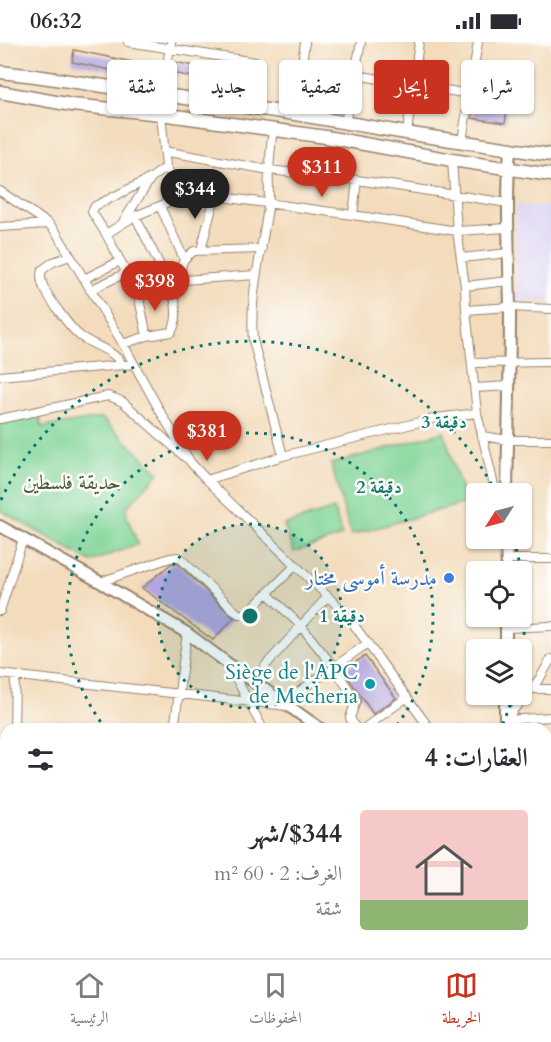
<!DOCTYPE html>
<html lang="ar">
<head>
<meta charset="utf-8">
<style>
  body { margin:0; font-family:Cardo,Amiri,serif; background:#f7f7f7; color:#2b2b33; direction:rtl; height:100vh; display:flex; flex-direction:column; font-size:22px; white-space:nowrap }
  * { box-sizing:border-box; margin:0 }
  p { font-size:20px; color:#7c7c81 }
  .icon { flex:none; width:33px; height:33px; fill:none; stroke:currentColor; stroke-width:2; stroke-linecap:round; stroke-linejoin:round }
  .map { position:relative; flex:1; overflow:hidden; direction:ltr }
  .details { position:absolute; left:0px; top:681px; width:552px; height:236px; display:flex; flex-direction:column; background:#fff; border-radius:18px 18px 0 0; box-shadow:0 2px 4px #0004; direction:rtl }
  .details>* { flex:none }
  .guide { position:absolute; left:18px; top:18px; width:516px; height:54px; direction:rtl; display:flex; gap:12px }
  .needle { width:39px; rotate:234deg }
  .fabs { position:absolute; left:466px; top:441px; display:grid; gap:12px }
  .fabs a { display:grid; place-items:center; width:66px; height:66px; border-radius:6px; background:#fff; box-shadow:0 2px 4px #0004; font-size:30px }
  .price { position:absolute; translate:-50% -51px; padding:0 14px; border-radius:21px; background:#c8321e; color:#fff; font-size:20px; line-height:39px; filter:drop-shadow(0 2px 3px #0008) }
  .price::after { content:''; position:absolute; left:50%; top:36px; width:18px; height:14px; margin-left:-9px; background:inherit; clip-path:polygon(0 0,100% 0,50% 100%) }
  .price.active { background:#222; color:#fff }
  ul { padding:0; list-style:none }
  li { display:flex; align-items:center; gap:18px; height:150px; padding:0 24px }
  li span { display:grid; place-items:center; flex:none; width:168px; height:120px; border-radius:6px; color:#555 }
  li>.icon { margin-inline-start:auto }
  span .icon { width:72px; height:72px; fill:#fffc; stroke-width:1 }
  li b { font-size:26px }
  h2 { display:flex; justify-content:space-between; align-items:center; height:72px; padding:0 24px; font-size:26px }
  .chip { padding:0 21px; border-radius:6px; background:#fff; box-shadow:0 2px 4px #0004; font-size:21px; line-height:54px }
  .chip.active { background:#c8321e; color:#fff }
  .status { display:flex; justify-content:space-between; align-items:center; height:42px; padding:0 30px; background:#fff; direction:ltr }
  .status svg { height:16px; fill:currentColor }
  .menu { display:flex; justify-content:space-around; align-items:center; height:84px; border-top:2px solid #e1e1e2; background:#fff; font-size:16px; color:#7c7c81 }
  .menu a { display:grid; justify-items:center; gap:3px }
  .menu .active { color:#c8321e }
  .map>svg:first-child { display:block }
  .built { fill:#ded5f5 }
  .green { fill:#7fd497; stroke:#5d7f5a; stroke-width:1.5 }
  .building { fill:#b2a5e0 }
  .lines { fill:none; stroke-linecap:round; stroke-linejoin:round }
  .street-casing { stroke:#97826c; stroke-width:10 }
  .secondary-casing { stroke:#97826c; stroke-width:14 }
  .primary-casing { stroke:#97826c; stroke-width:15 }
  .street { stroke:#fff; stroke-width:8 }
  .secondary { stroke:#fff; stroke-width:10 }
  .primary { stroke:#fff; stroke-width:12 }
  .ring { fill:none; stroke:#0f766e; stroke-width:3; stroke-dasharray:3 6 }
  .shop-dot { fill:#3f7fe0; stroke:#fdfcf7; stroke-width:2 }
  .culture-dot { fill:#0f9aa8; stroke:#fdfcf7; stroke-width:2 }
  .labels { text-anchor:middle; stroke-width:5; stroke-linejoin:round; paint-order:stroke }
  .park-label { font-size:21px; fill:#4f5d42; stroke:#fdfcf7 }
  .shop-label { font-size:21px; fill:#366cbe; stroke:#fdfcf7; text-anchor:end }
  .culture-label { font-size:21px; fill:#0d838f; stroke:#fdfcf7; text-anchor:end }
  .centre { fill:#0f766e; stroke:#fdfcf7; stroke-width:3 }
  .ring-label { font-size:18px; text-anchor:middle; font-weight:bold; fill:#0f766e; stroke:#fdfcf7; stroke-width:5; stroke-linejoin:round; paint-order:stroke }
</style>
</head>
<body>
<div class="status"><b>06:32</b><svg viewBox="0 0 49 12"><path d="M0 12V9h3v3zM5 12V6h3v6zM10 12V3h3v9zM15 12V0h3v12zM26 1h20v11H26zM47 4h2v5h-2z"/></svg></div>
<div class="map">
<svg width="551" height="916" viewBox="0 0 551 916">
  <rect width="100%" height="100%" fill="#fdfcf7"/>
  <filter id="ink" filterUnits="userSpaceOnUse"><feTurbulence type="fractalNoise" baseFrequency=".0167" numOctaves="2"/><feDisplacementMap in="SourceGraphic" scale="12" xChannelSelector="R" yChannelSelector="G"/><feConvolveMatrix kernelMatrix="1 2 1 2 8 2 1 2 1" color-interpolation-filters="sRGB"/></filter>
  <filter id="wash" filterUnits="userSpaceOnUse"><feTurbulence type="fractalNoise" baseFrequency=".008" numOctaves="4" result="noise"/><feDisplacementMap in="SourceGraphic" scale="24" xChannelSelector="R" yChannelSelector="G"/><feGaussianBlur stdDeviation="1.35" result="paint"/><feColorMatrix in="noise" values="0 0 0 0 0 0 0 0 0 0 0 0 0 0 0 0 0 1.4 0 .05"/><feComposite in="paint" operator="in"/></filter>
  <g filter="url(#wash)">
    <rect width="100%" height="100%" fill="#f3dbbb"/>
    <path class="built" d="M 516,163 L 551,164 L 551,260 L 516,259 Z
      M 546,800 L 551,800 L 551,904 L 546,904 Z"/>
    <path class="green" d="M 40,374 L 42,385 L 102,376 L 159,431 L 126,466 L 127,475 L 138,502 L 91,520 L 0,468 L 0,381 Z
      M 444,390 L 465,461 L 351,493 L 331,422 Z
      M 334,467 L 342,494 L 294,510 L 284,483 Z"/>
    <g id="blocks">
      <path class="building" d="M 74,8 L 157,25 L 154,37 L 72,20 Z
        M 175,20 L 258,37 L 255,49 L 173,31 Z
        M 479,32 L 512,37 L 505,81 L 472,76 Z
        M 177,521 L 234,576 L 213,598 L 142,546 L 171,522 Z
        M 365,614 L 396,656 L 373,672 L 343,628 Z"/>
    </g>
  </g>
  <g filter="url(#ink)">
    <use href="#blocks" fill-opacity="0" stroke="#97826c" stroke-width="1.5"/>
    <g class="lines">
      <g class="street-casing">
        <path id="street" d="M 128,0 L 255,20
          M 171,0 L 162,52 L 161,72 L 166,125 L 183,152
          M 302,24 L 469,52
          M 295,72 L 305,0
          M 345,81 L 361,0
          M 273,87 C 271,101 270,115 269,128 C 268,141 270,153 268,165 C 262,210 249,253 253,298 L 283,414
          M 407,91 L 419,0
          M 462,99 L 478,0
          M 164,109 L 269,128 L 357,138 L 508,161
          M 452,118 L 457,189 L 465,244 L 466,268 L 477,371 L 496,452
          M 0,149 L 49,182 L 56,190 L 123,302 L 160,369 L 191,421 L 207,438 L 346,572 L 430,687
          M 160,164 L 184,217
          M 353,173 L 357,138
          M 123,180 L 151,136 L 166,125
          M 0,185 L 49,182
          M 106,192 L 135,174 L 160,164 L 183,152 L 215,154 L 353,173 L 457,189 L 508,186
          M 201,208 L 215,154
          M 70,214 L 53,220 L 42,228 C 40,234 41,240 44,246 C 51,259 69,285 80,294 C 93,304 115,308 122,323
          M 461,216 L 509,211
          M 84,237 L 120,219
          M 180,238 L 181,225 L 184,217 L 194,209 L 262,207
          M 465,244 L 508,239
          M 90,248 L 126,231
          M 138,252 L 169,239 L 256,233
          M 466,268 L 510,265 L 551,267
          M 147,294 L 138,252 L 106,192 L 92,170 L 95,164 L 151,136
          M 123,302 L 147,294 L 171,290 C 179,278 176,263 173,249 L 135,174
          M 472,321 L 551,320
          M 0,334 L 134,322
          M 475,346 L 509,344
          M 0,377 L 108,354 L 114,356 L 123,360 L 186,416
          M 482,394 L 508,398 L 551,398
          M 207,438 L 283,414 L 436,376 L 477,371
          M 507,517 L 551,517
          M 100,540 L 170,516 L 179,515 L 236,570 L 239,572 L 246,572 L 296,523
          M 267,551 L 301,584 L 334,625 L 356,659 L 350,676 L 356,687
          M 0,569 L 23,497
          M 506,586 L 551,584
          M 265,624 L 328,554
          M 230,625 L 263,687
          M 0,632 L 287,664
          M 522,647 L 551,647
          M 283,661 L 368,601
          M 505,678 L 540,636 L 551,617
          M 505,678 L 551,675
          M 14,687 L 15,634
          M 174,687 L 187,591
          M 363,687 L 406,656
          M 5,868 L 6,857
          M 454,910 L 503,915"/>
      </g>
      <g class="secondary-casing">
        <path id="secondary" d="M 507,452 C 508,390 510,329 510,267 C 509,214 506,160 510,107
          M 0,484 L 100,540 L 187,591 L 230,623 L 321,687
          M 506,496 L 507,530
          M 506,608 L 506,574
          M 505,652 L 505,687
          M 546,795 L 551,795
          M 503,910 L 503,915 L 548,916"/>
      </g>
      <g class="primary-casing">
        <path id="primary" d="M 0,30 L 35,34 L 295,72 L 418,93 L 551,113
          M 0,50 L 72,63 L 161,72 L 326,95 L 452,118 L 551,133"/>
      </g>
      <use href="#street" class="street"/>
      <use href="#secondary" class="secondary"/>
      <use href="#primary" class="primary"/>
    </g>
  </g>
  <circle cx="250" cy="574" r="92" fill="#0f766e" fill-opacity=".12"/>
  <g class="ring">
    <circle cx="250" cy="574" r="92"/>
    <path d="M106 687A183 183 0 1 1 394 687"/>
    <path d="M513 654A275 275 0 0 1 501 686M1 458A275 275 0 0 1 496 451M514 498A275 275 0 0 1 521 529M522 536A275 275 0 0 1 522 612"/>
  </g>
  <circle class="shop-dot" cx="449" cy="536" r="6"/>
  <circle class="culture-dot" cx="370" cy="642" r="6"/>
  <g class="labels">
    <g class="park-label">
      <text x="72" y="447">حديقة فلسطين</text>
    </g>
    <g class="shop-label">
      <text x="437" y="543">مدرسة أموسى مختار</text>
    </g>
    <g class="culture-label">
      <text x="358" y="637">Siège de l'APC<tspan x="358" dy="24">de Mecheria</tspan></text>
    </g>
  </g>
  <circle cx="250" cy="574" r="9" class="centre"/>
  <g class="ring-label">
    <text x="444" y="386">3 دقيقة</text>
    <text x="379" y="451">2 دقيقة</text>
    <text x="342" y="580">1 دقيقة</text>
  </g>
</svg>
<div class="fabs">
<a><svg class="needle" viewBox="-14 -14 28 28"><path d="M0-13l5 13h-10z" fill="#e53935"/><path d="M0 13l5-13h-10z" fill="#7c7c81"/></svg></a>
<a><svg class="icon" aria-label="locate" viewBox="0 0 24 24"><circle cx="12" cy="12" r="6"/><path d="M12 2v4M12 18v4M2 12h4M18 12h4"/></svg></a>
<a><svg class="icon" aria-label="layers" viewBox="0 0 24 24"><path d="M12 4l9 5-9 5-9-5zM3 14l9 5 9-5"/></svg></a>
</div>
<b class="price" style="left:322px;top:156px">$311</b>
<b class="price active" style="left:195px;top:178px">$344</b>
<b class="price" style="left:155px;top:270px">$398</b>
<b class="price" style="left:207px;top:420px">$381</b>
<div class="guide">
<a class="chip">شراء</a>
<a class="chip active">إيجار</a>
<a class="chip">تصفية</a>
<a class="chip">جديد</a>
<a class="chip">شقة</a>
</div>
<section class="details">
<h2>العقارات: 4<svg class="icon" aria-label="filters" viewBox="0 0 24 24"><path d="M4 7h16M4 17h16"/><circle cx="9" cy="7" r="2"/><circle cx="15" cy="17" r="2"/></svg></h2>
<ul>
<li><span style="background:linear-gradient(#f6c9c9 75%,#8fb573 0)"><svg class="icon" aria-label="home" viewBox="0 0 24 24"><path d="M3 11l9-7 9 7M6 9v11h12V9"/></svg></span><div><b>$344/شهر</b><p>الغرف: 2 · 60 m²</p><p>شقة</p></div></li>
</ul>
</section>
</div>
<nav class="menu">
<a class="active"><svg class="icon" aria-label="map" viewBox="0 0 24 24"><path d="M3 6l6-2 6 2 6-2v14l-6 2-6-2-6 2zM9 4v14M15 6v14"/></svg>الخريطة</a>
<a><svg class="icon" aria-label="saved" viewBox="0 0 24 24"><path d="M7 4h10v16l-5-4-5 4z"/></svg>المحفوظات</a>
<a><svg class="icon" aria-label="home" viewBox="0 0 24 24"><path d="M3 11l9-7 9 7M6 9v11h12V9"/></svg>الرئيسية</a>
</nav>
</body>
</html>
